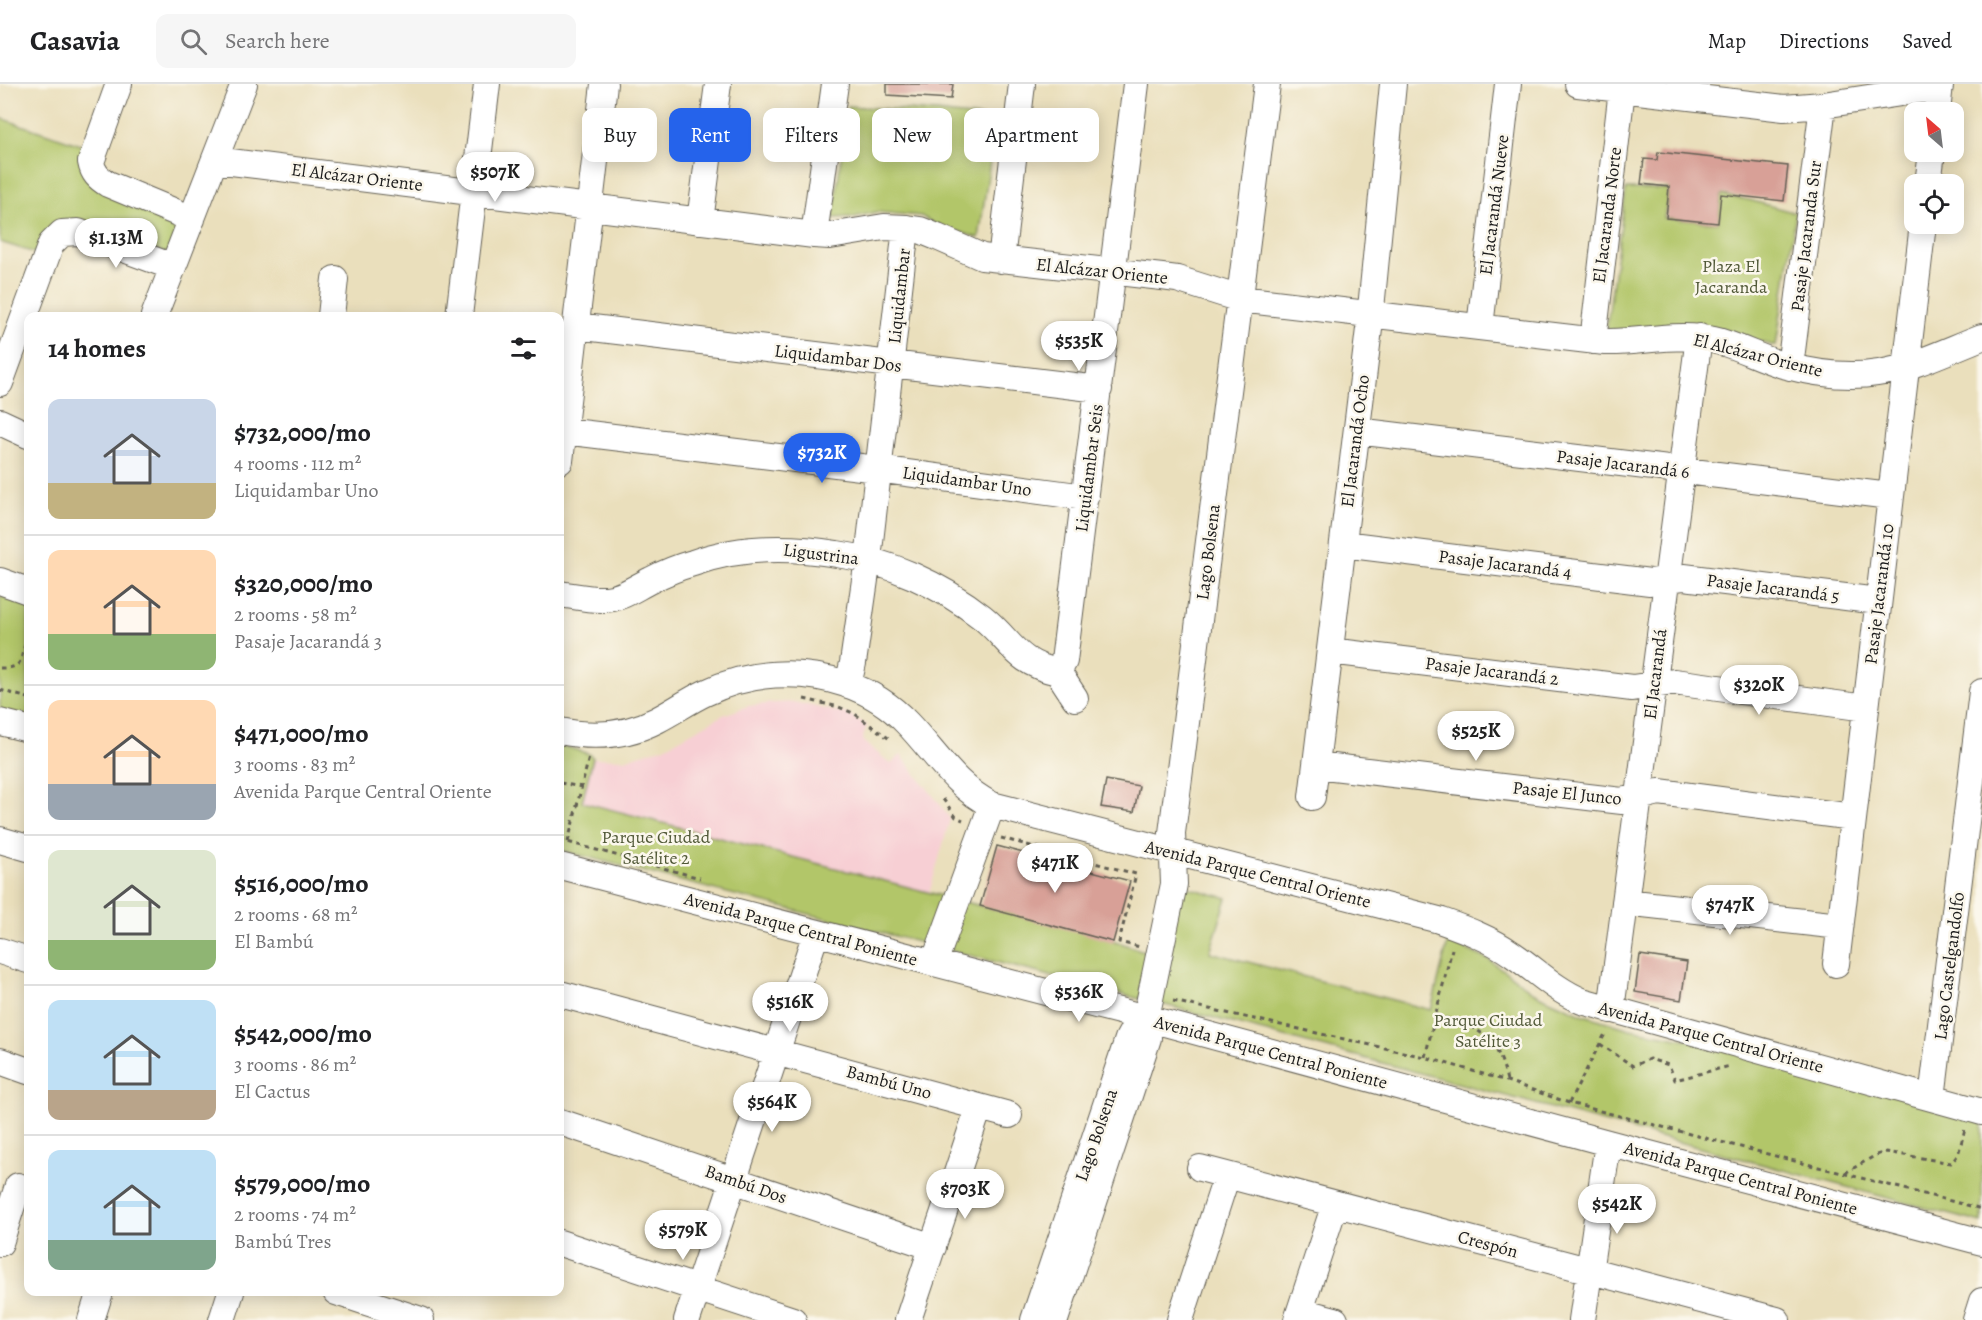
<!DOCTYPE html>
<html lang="en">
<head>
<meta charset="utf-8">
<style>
  body { margin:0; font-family:Alegreya,serif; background:#f6f6f6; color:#202124; height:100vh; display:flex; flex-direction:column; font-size:22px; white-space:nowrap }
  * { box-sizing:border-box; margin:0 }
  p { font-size:20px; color:#757577 }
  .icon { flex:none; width:33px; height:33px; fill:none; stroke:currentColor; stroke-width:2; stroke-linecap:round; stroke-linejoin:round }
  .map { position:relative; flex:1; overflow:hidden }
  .drawer { position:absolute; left:24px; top:228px; width:540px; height:984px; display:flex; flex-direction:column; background:#fff; border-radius:12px; box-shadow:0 3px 15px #0003 }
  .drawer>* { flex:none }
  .top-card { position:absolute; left:582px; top:24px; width:570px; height:54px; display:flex; gap:12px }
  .needle { width:39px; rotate:332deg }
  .tools { position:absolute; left:1904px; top:18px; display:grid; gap:12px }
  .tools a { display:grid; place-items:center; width:60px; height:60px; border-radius:12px; background:#fff; box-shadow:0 3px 15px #0003; font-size:30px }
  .price { position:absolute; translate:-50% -51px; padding:0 14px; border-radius:21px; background:#fff; color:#222; font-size:20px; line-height:39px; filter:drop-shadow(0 2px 3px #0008) }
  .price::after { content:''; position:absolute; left:50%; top:36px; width:18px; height:14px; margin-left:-9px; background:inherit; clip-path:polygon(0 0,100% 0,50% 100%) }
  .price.on { background:#2563eb; color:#fff }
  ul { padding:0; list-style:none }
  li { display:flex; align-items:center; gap:18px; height:150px; padding:0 24px }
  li+li { border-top:2px solid #e0e0e0 }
  li span { display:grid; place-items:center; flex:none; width:168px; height:120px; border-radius:12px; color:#555 }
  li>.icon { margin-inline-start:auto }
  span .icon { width:72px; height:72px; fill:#fffc; stroke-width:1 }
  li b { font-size:26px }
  h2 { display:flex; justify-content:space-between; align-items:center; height:72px; padding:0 24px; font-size:26px }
  .chip { padding:0 21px; border-radius:12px; background:#fff; box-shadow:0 3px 15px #0003; font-size:21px; line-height:54px }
  .chip.on { background:#2563eb; color:#fff }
  header { display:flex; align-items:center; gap:36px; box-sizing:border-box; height:84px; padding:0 30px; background:#fff; border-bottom:2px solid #e0e0e0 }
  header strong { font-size:28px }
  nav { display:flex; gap:33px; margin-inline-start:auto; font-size:21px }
  .search { width:420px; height:54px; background:#f6f6f6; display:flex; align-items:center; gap:15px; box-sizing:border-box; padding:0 21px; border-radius:12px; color:#757577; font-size:22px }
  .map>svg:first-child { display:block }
  .built { fill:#f7cfd4 }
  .green { fill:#b2c669; stroke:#677142; stroke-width:1.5 }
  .building { fill:#d8a097 }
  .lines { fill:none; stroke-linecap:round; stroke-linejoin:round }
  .minor-casing { stroke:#646054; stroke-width:28 }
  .path { stroke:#646054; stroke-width:3; stroke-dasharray:4.5 4.5; stroke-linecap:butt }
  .minor { stroke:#fff; stroke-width:26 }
  .labels { text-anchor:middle; stroke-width:5; stroke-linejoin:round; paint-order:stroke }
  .street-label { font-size:18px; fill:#1c1c1c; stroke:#fbf7ec }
  .park-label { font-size:18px; fill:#505837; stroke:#fbf7ec }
</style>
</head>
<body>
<header>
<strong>Casavia</strong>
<div class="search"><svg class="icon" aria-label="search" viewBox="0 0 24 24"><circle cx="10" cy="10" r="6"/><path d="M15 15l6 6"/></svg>Search here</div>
<nav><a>Map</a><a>Directions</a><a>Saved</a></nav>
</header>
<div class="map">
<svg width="1982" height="1236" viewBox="0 0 1982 1236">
  <rect width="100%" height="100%" fill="#fbf7ec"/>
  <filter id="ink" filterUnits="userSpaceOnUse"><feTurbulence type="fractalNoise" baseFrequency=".0167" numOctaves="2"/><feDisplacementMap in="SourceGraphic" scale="12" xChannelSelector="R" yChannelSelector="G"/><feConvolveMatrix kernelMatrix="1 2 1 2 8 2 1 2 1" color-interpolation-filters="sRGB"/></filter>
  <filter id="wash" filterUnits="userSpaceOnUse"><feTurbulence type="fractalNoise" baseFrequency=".008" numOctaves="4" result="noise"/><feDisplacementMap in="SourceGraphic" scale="24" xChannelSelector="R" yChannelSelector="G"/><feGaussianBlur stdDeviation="1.35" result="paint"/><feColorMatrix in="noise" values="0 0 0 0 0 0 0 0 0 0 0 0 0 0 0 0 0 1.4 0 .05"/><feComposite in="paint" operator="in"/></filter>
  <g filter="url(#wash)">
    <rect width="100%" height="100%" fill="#eadfbc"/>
    <path class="built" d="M 794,618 L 847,630 L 867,641 L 862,656 L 891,680 L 901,671 L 939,719 L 950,735 L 929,810 L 582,718 L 593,674 L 625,675 L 665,663 L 723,631 L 735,627 L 748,622 L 773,619 Z"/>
    <path class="green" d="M 848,22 L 936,28 L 996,35 L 979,154 L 935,140 L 921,132 L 876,128 L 855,133 L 833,134 Z
      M 0,34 L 90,64 L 88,82 L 182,137 L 168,170 L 84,141 L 41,171 L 0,158 Z
      M 1626,105 L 1669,105 L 1664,134 L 1718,139 L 1721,111 L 1749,116 L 1796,129 L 1776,262 L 1736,252 L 1606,248 Z
      M 0,512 L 28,520 L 28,635 L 0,627 Z
      M 560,661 L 589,670 L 593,674 L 582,718 L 1115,857 L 1152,870 L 1140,915 L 560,766 Z
      M 1179,801 L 1227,814 L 1210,868 L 1431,926 L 1448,857 L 1489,876 L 1538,911 L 1584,931 L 1630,945 L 1695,957 L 1982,1034 L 1982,1139 L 1154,918 Z"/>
    <g id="blocks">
      <path class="building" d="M 887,0 L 953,0 L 951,15 L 887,11 Z
        M 1658,68 L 1788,82 L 1784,117 L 1721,110 L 1718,139 L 1666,134 L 1669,103 L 1641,100 L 1644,75 L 1657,76 Z
        M 1106,696 L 1139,702 L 1134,728 L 1101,723 Z
        M 997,762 L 1130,797 L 1113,858 L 980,822 Z
        M 1640,871 L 1687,878 L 1681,916 L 1635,908 Z"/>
    </g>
  </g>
  <g filter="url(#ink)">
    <use href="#blocks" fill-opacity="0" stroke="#646054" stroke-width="1.5"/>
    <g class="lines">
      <g class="minor-casing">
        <path id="minor" d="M 119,0 L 91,78 C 93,89 98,94 108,100 L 192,135
          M 1578,0 L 1784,24 L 1823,21 L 1940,3
          M 1937,28 L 1940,0
          M 215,76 L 814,151 L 830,152 L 884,143 L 906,144 L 920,146 L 937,153 L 982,173 L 1162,193 L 1177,195 L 1240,215 L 1605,258 C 1637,259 1668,250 1701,254 C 1730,257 1755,273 1783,281 C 1813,289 1848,294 1878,289 C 1913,284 1950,265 1982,253
          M 1928,100 L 1932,68
          M 700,137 L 718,0
          M 814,151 L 835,0
          M 1001,176 L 1022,0
          M 154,232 L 244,0
          M 331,232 L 335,195
          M 459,232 L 487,0
          M 576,242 L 1099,305
          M 1480,243 L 1508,0
          M 1593,257 L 1622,5
          M 1790,283 L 1823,21
          M 0,299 L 51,160 L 62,149 L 78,148 L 173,183
          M 0,338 L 28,351
          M 564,347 L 877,385 L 1085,413
          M 1357,347 L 1890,412
          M 560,377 L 604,0
          M 1343,460 L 1650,498 L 1684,493 L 1878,517
          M 0,497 L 28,507
          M 560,510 C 574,512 590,516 605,515 C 621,515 636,503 651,496 C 664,489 679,483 693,479 C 740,462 789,462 837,470 C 889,477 941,501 982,533 C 1012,557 1015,579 1058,588
          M 1330,567 L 1632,604 L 1674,598 L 1866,624
          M 1058,588 L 1064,577 L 1136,0
          M 1058,588 L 1075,614
          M 848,601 L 853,579 L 868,475 L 906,144
          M 0,638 L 28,645
          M 560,647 C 593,654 626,652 657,636 C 673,628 688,617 705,609 C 749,588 800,584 846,600 C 869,608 891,622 907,639 C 935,668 955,703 992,721 L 1439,836 C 1464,845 1490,854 1512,870 C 1536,886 1555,906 1582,917 L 1982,1028
          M 1316,681 L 1622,717 L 1659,708 L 1853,733
          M 1312,713 L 1369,245 L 1393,0
          M 0,756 L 28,764
          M 560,782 L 1146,934 L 1608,1059 L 1982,1158
          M 1625,818 L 1840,842
          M 0,867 L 28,876
          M 934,879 L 992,721
          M 1836,880 L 1923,140
          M 560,910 L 1009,1031
          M 1611,926 L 1699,253
          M 0,977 L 28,987
          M 1932,1014 L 1982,608
          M 560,1038 L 933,1163
          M 1200,1084 L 1777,1236
          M 0,1159 L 18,1102
          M 560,1159 L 793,1236
          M 336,1208 L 421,1236
          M 1300,1227 L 1335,1236
          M 91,1236 L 100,1208
          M 222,1236 L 231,1208
          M 687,1236 L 816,849
          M 908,1236 L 979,1023
          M 1034,1236 L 1128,955 L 1134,944 L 1146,934
          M 1055,1236 L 1148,954 L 1146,934 L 1174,800 L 1172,749 L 1267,0
          M 1180,1236 L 1227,1091
          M 1297,1236 L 1335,1120
          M 1582,1236 L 1608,1059
          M 1976,1236 L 1982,1217"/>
      </g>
      <path class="path" d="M 0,584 C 29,585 17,570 28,557
        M 0,606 L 28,614
        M 804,615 L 839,623 L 855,630 L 891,656
        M 560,699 L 582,703
        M 943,715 L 956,733 L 963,736
        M 1001,754 L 1136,790 L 1119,858 L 1140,863
        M 560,756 L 700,794
        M 568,758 L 589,673
        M 1173,917 L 1425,973 L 1507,997 L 1569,1019 L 1982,1125
        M 1436,932 C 1478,941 1498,952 1507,997
        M 1600,960 L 1633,982 L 1649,975 L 1669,981 L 1675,996 L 1730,982
        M 1425,973 L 1452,865
        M 1569,1019 L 1606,948
        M 1845,1089 L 1876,1071 L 1886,1068 L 1951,1079 L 1958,1071 L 1965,1045"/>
      <use href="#minor" class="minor"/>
    </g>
  </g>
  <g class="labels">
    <g class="street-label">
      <text transform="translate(357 93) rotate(7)" y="6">El Alcázar Oriente</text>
      <text transform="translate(1494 121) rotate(-83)" y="6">El Jacarandá Nueve</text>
      <text transform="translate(1607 131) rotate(-83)" y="6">El Jacaranda Norte</text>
      <text transform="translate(1806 152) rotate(-83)" y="6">Pasaje Jacaranda Sur</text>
      <text transform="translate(1102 187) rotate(6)" y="6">El Alcázar Oriente</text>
      <text transform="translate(899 212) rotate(-84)" y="6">Liquidambar</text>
      <text transform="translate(1758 271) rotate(14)" y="6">El Alcázar Oriente</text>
      <text transform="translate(838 274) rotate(7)" y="6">Liquidambar Dos</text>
      <text transform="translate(1355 357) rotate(-83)" y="6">El Jacarandá Ocho</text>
      <text transform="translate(1623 380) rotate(7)" y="6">Pasaje Jacarandá 6</text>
      <text transform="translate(1089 384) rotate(-83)" y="6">Liquidambar Seis</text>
      <text transform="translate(967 397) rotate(8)" y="6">Liquidambar Uno</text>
      <text transform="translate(1208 468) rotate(-83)" y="6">Lago Bolsena</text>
      <text transform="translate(821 470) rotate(7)" y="6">Ligustrina</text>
      <text transform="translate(1505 480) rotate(7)" y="6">Pasaje Jacarandá 4</text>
      <text transform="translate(1773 504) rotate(7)" y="6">Pasaje Jacarandá 5</text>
      <text transform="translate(1879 510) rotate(-83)" y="6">Pasaje Jacarandá 10</text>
      <text transform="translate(1492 587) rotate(7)" y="6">Pasaje Jacarandá 2</text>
      <text transform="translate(1655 590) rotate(-83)" y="6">El Jacarandá</text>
      <text transform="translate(1567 709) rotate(6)" y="6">Pasaje El Junco</text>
      <text transform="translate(1258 790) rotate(14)" y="6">Avenida Parque Central Oriente</text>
      <text transform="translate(801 845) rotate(15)" y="6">Avenida Parque Central Poniente</text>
      <text transform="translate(1949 882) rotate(-83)" y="6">Lago Castelgandolfo</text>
      <text transform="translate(1711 953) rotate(15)" y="6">Avenida Parque Central Oriente</text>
      <text transform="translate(1271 968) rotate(15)" y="6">Avenida Parque Central Poniente</text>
      <text transform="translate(889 998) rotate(15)" y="6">Bambú Uno</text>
      <text transform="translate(1096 1051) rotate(-71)" y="6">Lago Bolsena</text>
      <text transform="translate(1741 1094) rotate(15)" y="6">Avenida Parque Central Poniente</text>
      <text transform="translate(746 1100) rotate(19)" y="6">Bambú Dos</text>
      <text transform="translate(1488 1160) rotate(15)" y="6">Crespón</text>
    </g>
    <g class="park-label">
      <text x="1731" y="188">Plaza El<tspan x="1731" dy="21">Jacaranda</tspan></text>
      <text x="656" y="759">Parque Ciudad<tspan x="656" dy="21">Satélite 2</tspan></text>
      <text x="1488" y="942">Parque Ciudad<tspan x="1488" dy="21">Satélite 3</tspan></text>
    </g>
  </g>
</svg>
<div class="tools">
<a><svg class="needle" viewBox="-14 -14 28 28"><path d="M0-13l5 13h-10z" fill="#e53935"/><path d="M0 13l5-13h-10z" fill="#757577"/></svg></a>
<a><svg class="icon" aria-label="locate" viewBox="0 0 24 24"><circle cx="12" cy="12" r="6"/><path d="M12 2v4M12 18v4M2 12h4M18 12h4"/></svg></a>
</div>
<b class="price" style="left:495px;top:119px">$507K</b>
<b class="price" style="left:116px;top:185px">$1.13M</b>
<b class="price" style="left:1079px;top:288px">$535K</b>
<b class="price on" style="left:822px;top:400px">$732K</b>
<b class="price" style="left:1759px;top:632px">$320K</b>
<b class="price" style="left:1476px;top:678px">$525K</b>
<b class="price" style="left:1055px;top:810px">$471K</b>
<b class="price" style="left:1730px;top:852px">$747K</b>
<b class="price" style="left:1079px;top:939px">$536K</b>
<b class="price" style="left:790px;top:949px">$516K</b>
<b class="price" style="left:772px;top:1049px">$564K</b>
<b class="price" style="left:965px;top:1136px">$703K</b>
<b class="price" style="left:1617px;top:1151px">$542K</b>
<b class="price" style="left:683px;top:1177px">$579K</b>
<div class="top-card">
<a class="chip">Buy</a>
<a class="chip on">Rent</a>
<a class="chip">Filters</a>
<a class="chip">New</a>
<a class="chip">Apartment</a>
</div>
<section class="drawer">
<h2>14 homes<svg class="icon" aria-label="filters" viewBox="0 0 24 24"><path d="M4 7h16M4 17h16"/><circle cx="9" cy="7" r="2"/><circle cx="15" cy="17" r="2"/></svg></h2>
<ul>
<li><span style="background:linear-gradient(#c9d6e8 70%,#c2b280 0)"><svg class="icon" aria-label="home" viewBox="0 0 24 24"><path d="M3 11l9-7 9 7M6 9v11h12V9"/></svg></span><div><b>$732,000/mo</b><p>4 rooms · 112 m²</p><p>Liquidambar Uno</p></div></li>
<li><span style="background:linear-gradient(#ffd9b3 70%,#8fb573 0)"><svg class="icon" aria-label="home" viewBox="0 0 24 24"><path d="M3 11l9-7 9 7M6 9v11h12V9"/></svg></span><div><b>$320,000/mo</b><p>2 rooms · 58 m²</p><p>Pasaje Jacarandá 3</p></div></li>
<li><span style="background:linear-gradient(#ffd9b3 70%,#9aa5b1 0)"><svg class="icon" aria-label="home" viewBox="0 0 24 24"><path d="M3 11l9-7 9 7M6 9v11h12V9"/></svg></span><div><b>$471,000/mo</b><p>3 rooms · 83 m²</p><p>Avenida Parque Central Oriente</p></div></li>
<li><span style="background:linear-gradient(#dfe7d0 75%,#8fb573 0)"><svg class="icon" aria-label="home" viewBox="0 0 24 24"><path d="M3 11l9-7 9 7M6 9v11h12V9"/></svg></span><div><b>$516,000/mo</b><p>2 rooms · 68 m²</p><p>El Bambú</p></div></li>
<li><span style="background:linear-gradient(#bfe0f5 75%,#b9a48a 0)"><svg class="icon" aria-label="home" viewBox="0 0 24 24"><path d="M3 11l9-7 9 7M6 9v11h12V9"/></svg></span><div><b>$542,000/mo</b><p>3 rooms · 86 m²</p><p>El Cactus</p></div></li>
<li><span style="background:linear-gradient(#bfe0f5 75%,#7fa58c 0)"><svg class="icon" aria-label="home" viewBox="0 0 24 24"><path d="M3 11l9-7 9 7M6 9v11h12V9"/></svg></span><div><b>$579,000/mo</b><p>2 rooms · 74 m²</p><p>Bambú Tres</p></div></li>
</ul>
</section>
</div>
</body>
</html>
